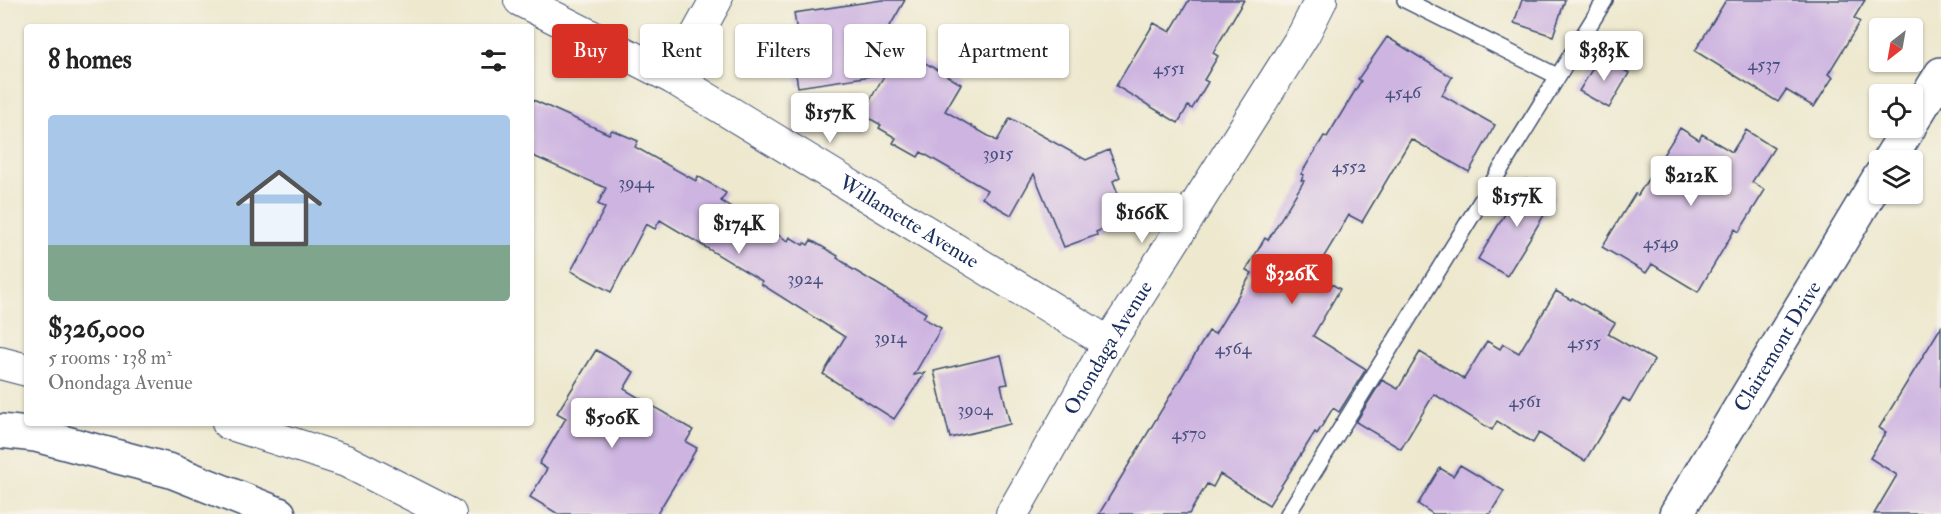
<!DOCTYPE html>
<html lang="en">
<head>
<meta charset="utf-8">
<style>
  body { margin:0; font-family:"IM FELL Double Pica",serif; background:#f6f6f6; color:#222; height:100vh; display:flex; flex-direction:column; font-size:22px; white-space:nowrap }
  * { box-sizing:border-box; margin:0 }
  p { font-size:20px; color:#767676 }
  .icon { flex:none; width:33px; height:33px; fill:none; stroke:currentColor; stroke-width:2; stroke-linecap:round; stroke-linejoin:round }
  .map { position:relative; flex:1; overflow:hidden }
  .sheet { position:absolute; left:24px; top:24px; width:510px; height:402px; display:flex; flex-direction:column; background:#fff; border-radius:6px; box-shadow:0 2px 4px #0004 }
  .sheet>* { flex:none }
  .banner { position:absolute; left:552px; top:24px; width:570px; height:54px; display:flex; gap:12px }
  .needle { width:39px; rotate:211deg }
  .tools { position:absolute; left:1869px; top:18px; display:grid; gap:12px }
  .tools a { display:grid; place-items:center; width:54px; height:54px; border-radius:6px; background:#fff; box-shadow:0 2px 4px #0004; font-size:30px }
  .price { position:absolute; translate:-50% -51px; padding:0 14px; border-radius:6px; background:#fff; color:#222; font-size:20px; line-height:39px; filter:drop-shadow(0 2px 3px #0008) }
  .price::after { content:''; position:absolute; left:50%; top:36px; width:18px; height:14px; margin-left:-9px; background:inherit; clip-path:polygon(0 0,100% 0,50% 100%) }
  .price.on { background:#d93025; color:#fff }
  ul { padding:0; list-style:none }
  li { display:grid; align-content:center; gap:12px; height:318px; padding:0 24px }
  li+li { border-top:2px solid #e0e0e0 }
  li span { display:grid; place-items:center; height:186px; border-radius:6px; color:#555 }
  li>.icon { margin-inline-start:auto }
  span .icon { width:108px; height:108px; fill:#fffc; stroke-width:1 }
  li b { font-size:26px }
  h2 { display:flex; justify-content:space-between; align-items:center; height:72px; padding:0 24px; font-size:26px }
  .pill { padding:0 21px; border-radius:6px; background:#fff; box-shadow:0 2px 4px #0004; font-size:21px; line-height:54px }
  .pill.on { background:#d93025; color:#fff }
  .map>svg:first-child { display:block }
  .building { fill:#cdb4e1 }
  .lines { fill:none; stroke-linecap:round; stroke-linejoin:round }
  .lane-casing { stroke:#3a4b6f; stroke-width:18 }
  .street-casing { stroke:#3a4b6f; stroke-width:34 }
  .primary-casing { stroke:#3a4b6f; stroke-width:36 }
  .lane { stroke:#fff; stroke-width:15 }
  .street { stroke:#fff; stroke-width:32 }
  .primary { stroke:#fff; stroke-width:33 }
  .labels { text-anchor:middle; stroke-width:4.5; stroke-linejoin:round; paint-order:stroke }
  .number-label { font-size:18px; fill:#48507f }
  .street-label { font-size:21px; fill:#1b2f5e; stroke:#f7f3e8 }
</style>
</head>
<body>
<div class="map">
<svg width="1941" height="514" viewBox="0 0 1941 514">
  <rect width="100%" height="100%" fill="#f7f3e8"/>
  <filter id="ink" filterUnits="userSpaceOnUse"><feTurbulence type="fractalNoise" baseFrequency=".0167" numOctaves="2"/><feDisplacementMap in="SourceGraphic" scale="12" xChannelSelector="R" yChannelSelector="G"/><feConvolveMatrix kernelMatrix="1 2 1 2 8 2 1 2 1" color-interpolation-filters="sRGB"/></filter>
  <filter id="wash" filterUnits="userSpaceOnUse"><feTurbulence type="fractalNoise" baseFrequency=".008" numOctaves="4" result="noise"/><feDisplacementMap in="SourceGraphic" scale="24" xChannelSelector="R" yChannelSelector="G"/><feGaussianBlur stdDeviation="1.35" result="paint"/><feColorMatrix in="noise" values="0 0 0 0 0 0 0 0 0 0 0 0 0 0 0 0 0 1.4 0 .05"/><feComposite in="paint" operator="in"/></filter>
  <g filter="url(#wash)">
    <rect width="100%" height="100%" fill="#ede8ce"/>
    <g id="blocks">
      <path class="building" d="M 882,0 L 905,0 L 883,38 L 961,84 L 945,111 L 997,141 L 1010,118 L 1086,160 L 1109,150 L 1120,177 L 1113,181 L 1127,216 L 1112,221 L 1113,225 L 1096,232 L 1097,235 L 1064,247 L 1034,174 L 1011,215 L 982,198 L 987,190 L 921,152 L 918,157 L 893,143 L 896,138 L 879,128 L 881,125 L 862,114 L 885,74 L 798,87 L 792,52 L 800,51 L 794,13 Z
        M 1189,0 L 1244,0 L 1213,53 L 1218,56 L 1204,80 L 1208,82 L 1192,109 L 1188,106 L 1178,123 L 1116,86 L 1154,23 L 1170,32 Z
        M 1522,0 L 1565,0 L 1553,36 L 1514,23 Z
        M 1726,0 L 1865,0 L 1854,18 L 1860,22 L 1828,74 L 1833,77 L 1814,107 L 1786,90 L 1778,102 L 1695,51 Z
        M 1387,37 L 1452,77 L 1442,95 L 1495,125 L 1469,172 L 1411,139 L 1362,222 L 1349,215 L 1314,273 L 1340,289 L 1313,336 L 1366,369 L 1339,412 L 1333,408 L 1317,434 L 1315,432 L 1269,505 L 1220,474 L 1213,487 L 1207,484 L 1189,514 L 1099,514 L 1209,331 L 1215,334 L 1252,273 L 1246,270 L 1265,238 L 1268,240 L 1304,181 L 1301,180 L 1304,175 L 1301,174 L 1324,136 L 1327,137 L 1361,81 L 1358,79 Z
        M 1600,56 L 1629,73 L 1609,108 L 1579,91 Z
        M 531,99 L 609,134 L 612,130 L 638,141 L 635,147 L 696,181 L 698,176 L 726,193 L 721,201 L 788,241 L 790,237 L 803,245 L 805,243 L 808,245 L 811,240 L 838,256 L 837,258 L 848,265 L 847,266 L 926,313 L 923,318 L 941,328 L 914,375 L 925,373 L 894,419 L 823,374 L 845,337 L 761,284 L 762,281 L 660,220 L 655,229 L 646,224 L 611,292 L 571,271 L 605,208 L 598,204 L 606,188 L 531,155 Z
        M 1680,128 L 1699,140 L 1702,134 L 1732,152 L 1746,130 L 1774,148 L 1752,182 L 1765,190 L 1739,232 L 1735,229 L 1698,292 L 1652,264 L 1646,273 L 1602,247 L 1635,194 L 1638,195 Z
        M 1526,179 L 1555,197 L 1507,276 L 1478,259 Z
        M 1556,291 L 1571,300 L 1572,298 L 1615,323 L 1608,334 L 1654,360 L 1630,402 L 1623,398 L 1585,461 L 1539,433 L 1533,443 L 1497,421 L 1492,430 L 1434,394 L 1401,449 L 1356,422 L 1382,380 L 1398,389 L 1420,352 L 1464,379 L 1487,341 L 1500,349 L 1503,344 L 1519,353 Z
        M 1941,327 L 1941,514 L 1874,514 L 1897,475 L 1870,458 L 1886,432 L 1879,428 Z
        M 596,350 L 634,372 L 624,389 L 693,430 L 686,442 L 697,448 L 657,514 L 558,514 L 530,497 L 547,469 L 539,464 L 566,418 L 557,413 Z
        M 1001,355 L 1008,384 L 1001,385 L 1010,424 L 950,438 L 934,371 Z
        M 1460,465 L 1504,491 L 1490,514 L 1433,514 L 1418,504 L 1440,468 L 1453,476 Z"/>
    </g>
  </g>
  <g filter="url(#ink)">
    <use href="#blocks" fill-opacity="0" stroke="#3a4b6f" stroke-width="1.5"/>
    <g class="lines">
      <g class="lane-casing">
        <path id="lane" d="M 1405,0 L 1557,76
          M 1288,514 L 1605,0"/>
      </g>
      <g class="street-casing">
        <g id="street">
          <path id="s1" d="M 520,0 L 673,78 L 1109,343"/>
          <path d="M 673,78 L 716,0"/>
          <path d="M 0,363 L 27,370"/>
          <path d="M 228,423 L 346,461 L 450,514"/>
          <path id="s2" d="M 1012,514 L 1109,343 L 1304,34 L 1321,0"/>
        </g>
      </g>
      <g class="primary-casing">
        <g id="primary">
          <path d="M 1912,122 L 1941,74"/>
          <path d="M 1889,160 L 1909,128"/>
          <path d="M 0,431 L 36,435 L 171,471 L 279,514"/>
          <path id="s3" d="M 1676,514 L 1880,176"/>
        </g>
      </g>
      <use href="#lane" class="lane"/>
      <use href="#street" class="street"/>
      <use href="#primary" class="primary"/>
    </g>
  </g>
  <g class="labels">
    <g class="number-label">
      <text x="1764" y="70">4537</text>
      <text x="1169" y="74">4551</text>
      <text x="1403" y="98">4546</text>
      <text x="998" y="159">3915</text>
      <text x="1349" y="172">4552</text>
      <text x="636" y="188">3944</text>
      <text x="1661" y="248">4549</text>
      <text x="805" y="284">3924</text>
      <text x="890" y="343">3914</text>
      <text x="1584" y="348">4555</text>
      <text x="1233" y="354">4564</text>
      <text x="1525" y="407">4561</text>
      <text x="975" y="415">3904</text>
      <text x="1189" y="439">4570</text>
    </g>
    <g class="street-label">
      <text dy="7" stroke="none"><textPath href="#s1" startOffset="448">Willamette Avenue</textPath></text>
      <text dy="7" stroke="none"><textPath href="#s3" startOffset="196">Clairemont Drive</textPath></text>
      <text dy="7" stroke="none"><textPath href="#s2" startOffset="192">Onondaga Avenue</textPath></text>
    </g>
  </g>
</svg>
<div class="tools">
<a><svg class="needle" viewBox="-14 -14 28 28"><path d="M0-13l5 13h-10z" fill="#e53935"/><path d="M0 13l5-13h-10z" fill="#767676"/></svg></a>
<a><svg class="icon" aria-label="locate" viewBox="0 0 24 24"><circle cx="12" cy="12" r="6"/><path d="M12 2v4M12 18v4M2 12h4M18 12h4"/></svg></a>
<a><svg class="icon" aria-label="layers" viewBox="0 0 24 24"><path d="M12 4l9 5-9 5-9-5zM3 14l9 5 9-5"/></svg></a>
</div>
<b class="price" style="left:1604px;top:82px">$383K</b>
<b class="price" style="left:830px;top:144px">$157K</b>
<b class="price" style="left:1691px;top:207px">$212K</b>
<b class="price" style="left:1517px;top:228px">$157K</b>
<b class="price" style="left:1142px;top:244px">$166K</b>
<b class="price" style="left:739px;top:255px">$174K</b>
<b class="price on" style="left:1292px;top:305px">$326K</b>
<b class="price" style="left:612px;top:449px">$506K</b>
<div class="banner">
<a class="pill on">Buy</a>
<a class="pill">Rent</a>
<a class="pill">Filters</a>
<a class="pill">New</a>
<a class="pill">Apartment</a>
</div>
<section class="sheet">
<h2>8 homes<svg class="icon" aria-label="filters" viewBox="0 0 24 24"><path d="M4 7h16M4 17h16"/><circle cx="9" cy="7" r="2"/><circle cx="15" cy="17" r="2"/></svg></h2>
<ul>
<li><span style="background:linear-gradient(#a9c7e8 70%,#7fa58c 0)"><svg class="icon" aria-label="home" viewBox="0 0 24 24"><path d="M3 11l9-7 9 7M6 9v11h12V9"/></svg></span><div><b>$326,000</b><p>5 rooms · 138 m²</p><p>Onondaga Avenue</p></div></li>
</ul>
</section>
</div>
</body>
</html>
